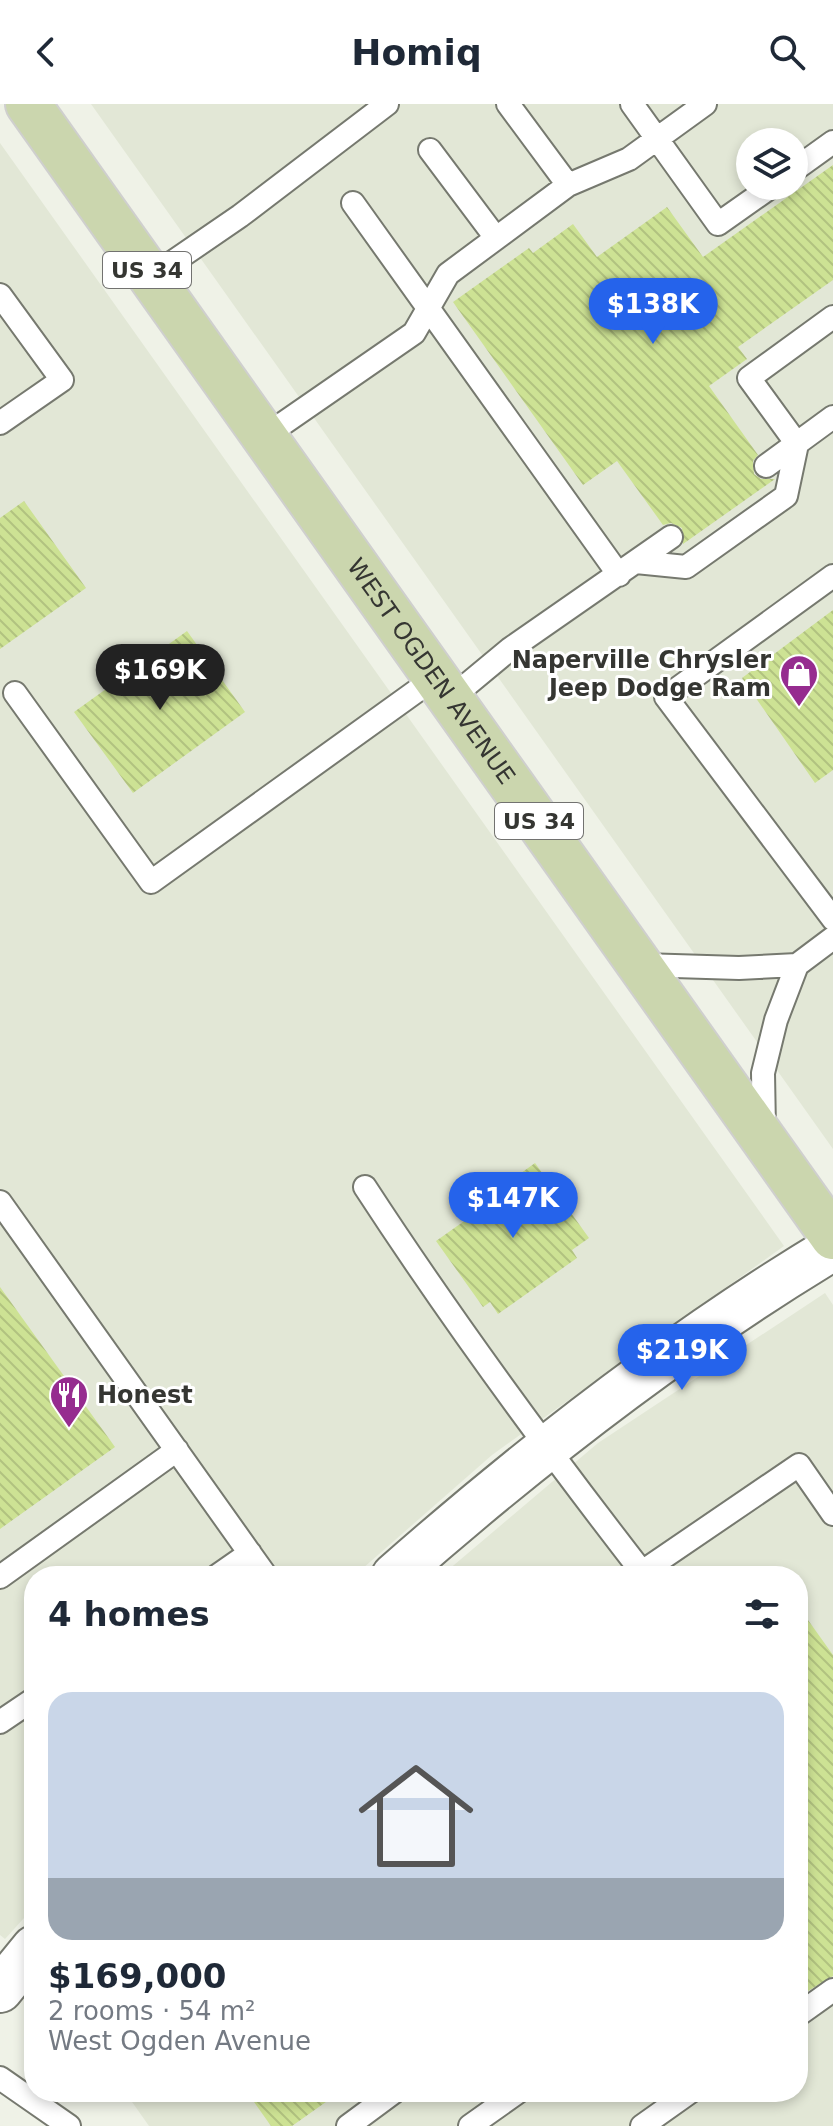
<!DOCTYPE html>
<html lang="en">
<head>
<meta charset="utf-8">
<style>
  body { margin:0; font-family:"DejaVu Sans",sans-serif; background:#f2f2f3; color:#1f2937; height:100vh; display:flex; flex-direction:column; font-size:30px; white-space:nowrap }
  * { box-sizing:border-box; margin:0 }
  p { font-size:26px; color:#747a83 }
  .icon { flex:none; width:44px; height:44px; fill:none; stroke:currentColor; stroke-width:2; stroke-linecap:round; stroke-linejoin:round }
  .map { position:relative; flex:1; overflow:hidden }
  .details { position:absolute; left:24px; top:1462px; width:784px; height:536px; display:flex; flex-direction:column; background:#fff; border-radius:32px; box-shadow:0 4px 12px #0003 }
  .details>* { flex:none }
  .controls { position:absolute; left:736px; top:24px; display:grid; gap:16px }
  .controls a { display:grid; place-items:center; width:72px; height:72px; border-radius:50%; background:#fff; box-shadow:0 4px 12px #0003; font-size:40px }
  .price { position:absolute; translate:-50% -68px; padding:0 18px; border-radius:28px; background:#2563eb; color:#fff; font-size:26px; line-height:52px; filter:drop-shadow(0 2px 4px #0008) }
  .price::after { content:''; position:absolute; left:50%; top:48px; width:24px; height:18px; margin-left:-12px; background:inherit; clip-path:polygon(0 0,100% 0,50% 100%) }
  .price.selected { background:#222; color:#fff }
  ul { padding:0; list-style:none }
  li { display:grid; align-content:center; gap:16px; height:424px; padding:0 24px }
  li+li { border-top:2px solid #e0e1e3 }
  li span { display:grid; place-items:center; height:248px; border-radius:24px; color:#555 }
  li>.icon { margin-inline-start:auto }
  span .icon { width:144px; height:144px; fill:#fffc; stroke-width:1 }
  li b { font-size:34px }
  h2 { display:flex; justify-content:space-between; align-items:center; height:96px; padding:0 24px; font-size:34px }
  header { display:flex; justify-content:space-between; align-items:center; height:104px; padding:0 24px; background:#fff; font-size:36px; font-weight:600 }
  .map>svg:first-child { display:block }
  .built { fill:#e2e7d6; fill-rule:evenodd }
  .building { fill:url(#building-back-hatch) }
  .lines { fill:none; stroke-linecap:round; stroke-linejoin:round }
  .service-casing { stroke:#76796f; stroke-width:26 }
  .tertiary-casing { stroke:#76796f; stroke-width:48 }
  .primary-casing { stroke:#cfcfce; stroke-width:48 }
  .service { stroke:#fff; stroke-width:22 }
  .tertiary { stroke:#fff; stroke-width:44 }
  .primary { stroke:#cbd6ae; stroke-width:44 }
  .labels { text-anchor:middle; stroke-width:6; stroke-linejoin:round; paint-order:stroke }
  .shield { fill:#fff; stroke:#727270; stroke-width:2 }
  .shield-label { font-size:22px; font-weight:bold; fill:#353632 }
  .poi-label { font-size:24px; font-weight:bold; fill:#353632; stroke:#fff; text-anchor:end }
  .street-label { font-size:24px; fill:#353632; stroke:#fff }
</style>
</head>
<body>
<header><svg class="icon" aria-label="back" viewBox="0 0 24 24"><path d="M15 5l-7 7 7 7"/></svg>Homiq<svg class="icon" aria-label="search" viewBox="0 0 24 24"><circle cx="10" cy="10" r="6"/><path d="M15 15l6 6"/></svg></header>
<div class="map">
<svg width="833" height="2022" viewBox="0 0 833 2022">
  <defs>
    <pattern id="building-back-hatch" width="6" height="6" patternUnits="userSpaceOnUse" patternTransform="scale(2)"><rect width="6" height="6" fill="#cde294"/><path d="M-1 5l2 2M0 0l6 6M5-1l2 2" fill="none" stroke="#b1c280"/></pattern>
  </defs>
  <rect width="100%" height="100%" fill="#eff2e7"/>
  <path class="built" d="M 91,0 L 833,0 L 833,1045 ZM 750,38 L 794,38 L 794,82 L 750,82 Z
    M 0,39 L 784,1142 L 492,1351 L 354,1472 L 34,1472 L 34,1803 L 5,1835 L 0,1831 Z
    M 825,1189 L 833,1201 L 833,2022 L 149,2022 L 125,1988 L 798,1988 L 798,1472 L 441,1472 L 598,1339 Z"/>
  <path class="building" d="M 833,61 L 833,176 L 738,243 L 747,255 L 709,282 L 758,351 L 753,357 L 754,370 L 761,375 L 775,375 L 683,440 L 682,424 L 671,419 L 663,421 L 617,357 L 583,381 L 453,198 L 529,144 L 533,149 L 573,120 L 597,153 L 667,103 L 703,153 Z
    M 24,397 L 86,484 L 0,545 L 0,414 Z
    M 833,506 L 833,666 L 815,679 L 742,574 Z
    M 187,527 L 245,608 L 133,689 L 74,608 Z
    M 535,1059 L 589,1134 L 572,1146 L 577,1154 L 498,1210 L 490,1198 L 483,1203 L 436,1137 L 470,1113 L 462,1101 L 487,1083 L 492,1090 Z
    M 0,1183 L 115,1343 L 0,1425 Z
    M 798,1502 L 833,1551 L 833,1872 L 808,1887 L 798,1873 Z
    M 247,1988 L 340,1988 L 292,2022 L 271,2022 Z"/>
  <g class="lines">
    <g class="service-casing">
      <path id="service" d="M 508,0 L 568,81
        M 632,0 L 718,120 L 772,82
        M 430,46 L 496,134
        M 794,66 L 833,38
        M 353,99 L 619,471
        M 151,173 L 240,112 L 387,0
        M 0,191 L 62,276 L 0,319
        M 265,332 L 414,229 L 448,170 L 568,81 L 629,55 L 705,0
        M 766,362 L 833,313
        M 636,458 L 686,463 L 786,392 L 797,340 L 749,274 L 833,213
        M 833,472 L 666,593 L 833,815
        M 15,589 L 151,778 L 436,573
        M 451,594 L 510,545 L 671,433
        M 642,861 L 739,864 L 797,861
        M 764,1025 L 763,969 L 776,916 L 797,861 L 833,834
        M 365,1083 C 451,1215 545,1343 642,1468 L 637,1472
        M 0,1098 L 266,1472
        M 642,1468 L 799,1361 L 833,1410
        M 217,1472 L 250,1449
        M 0,1473 L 177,1346
        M 0,1618 L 34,1595
        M 798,1911 L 833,1886
        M 0,1974 L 69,2022
        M 348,2022 L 394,1988
        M 470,2022 L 518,1988
        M 642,2022 L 690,1988"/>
    </g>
    <g class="tertiary-casing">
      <path id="tertiary" d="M 394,1472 C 528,1354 680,1236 833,1144
        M 0,1886 L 34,1844"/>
    </g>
    <g class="primary-casing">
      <g id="primary">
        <path id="s1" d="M 28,0 L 833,1133"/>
      </g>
    </g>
    <use href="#service" class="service"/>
    <use href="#tertiary" class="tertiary"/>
    <use href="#primary" class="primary"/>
  </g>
  <defs>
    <g id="shop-pin" transform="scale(2)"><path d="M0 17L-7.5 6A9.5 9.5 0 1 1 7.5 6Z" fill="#962c8f" stroke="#fff"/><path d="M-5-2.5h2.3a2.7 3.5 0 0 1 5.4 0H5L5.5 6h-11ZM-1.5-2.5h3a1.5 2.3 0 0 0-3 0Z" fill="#fff"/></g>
    <g id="restaurant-pin" transform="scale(2)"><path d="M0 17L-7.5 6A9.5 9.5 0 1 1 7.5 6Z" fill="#962c8f" stroke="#fff"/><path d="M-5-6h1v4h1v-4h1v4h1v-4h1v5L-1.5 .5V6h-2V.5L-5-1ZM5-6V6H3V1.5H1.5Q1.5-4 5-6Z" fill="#fff"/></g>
  </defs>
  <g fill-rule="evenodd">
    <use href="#shop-pin" x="799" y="570"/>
    <use href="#restaurant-pin" x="69" y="1291"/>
  </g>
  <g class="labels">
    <g class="shield">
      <rect x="103" y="148" width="88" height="36" rx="6"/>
      <rect x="495" y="699" width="88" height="36" rx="6"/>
    </g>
    <g class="shield-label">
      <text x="147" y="174">US 34</text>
      <text x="539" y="725">US 34</text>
    </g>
    <g class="poi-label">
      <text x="771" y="564">Naperville Chrysler<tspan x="771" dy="28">Jeep Dodge Ram</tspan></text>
      <text x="97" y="1299" text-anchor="start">Honest</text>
    </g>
    <g class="street-label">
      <text dy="8" stroke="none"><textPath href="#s1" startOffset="696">WEST OGDEN AVENUE</textPath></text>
    </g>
  </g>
</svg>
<div class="controls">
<a><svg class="icon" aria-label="layers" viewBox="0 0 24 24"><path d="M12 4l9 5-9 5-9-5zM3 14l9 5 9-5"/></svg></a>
</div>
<b class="price" style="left:653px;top:242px">$138K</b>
<b class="price selected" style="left:160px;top:608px">$169K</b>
<b class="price" style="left:513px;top:1136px">$147K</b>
<b class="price" style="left:682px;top:1288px">$219K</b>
<section class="details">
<h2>4 homes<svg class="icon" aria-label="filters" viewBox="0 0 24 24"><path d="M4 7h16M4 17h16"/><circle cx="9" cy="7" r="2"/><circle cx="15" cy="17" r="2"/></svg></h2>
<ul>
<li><span style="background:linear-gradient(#c9d6e8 75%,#9aa5b1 0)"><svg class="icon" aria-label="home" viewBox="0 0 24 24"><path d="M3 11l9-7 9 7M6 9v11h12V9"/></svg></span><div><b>$169,000</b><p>2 rooms · 54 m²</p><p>West Ogden Avenue</p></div></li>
</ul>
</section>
</div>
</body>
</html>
